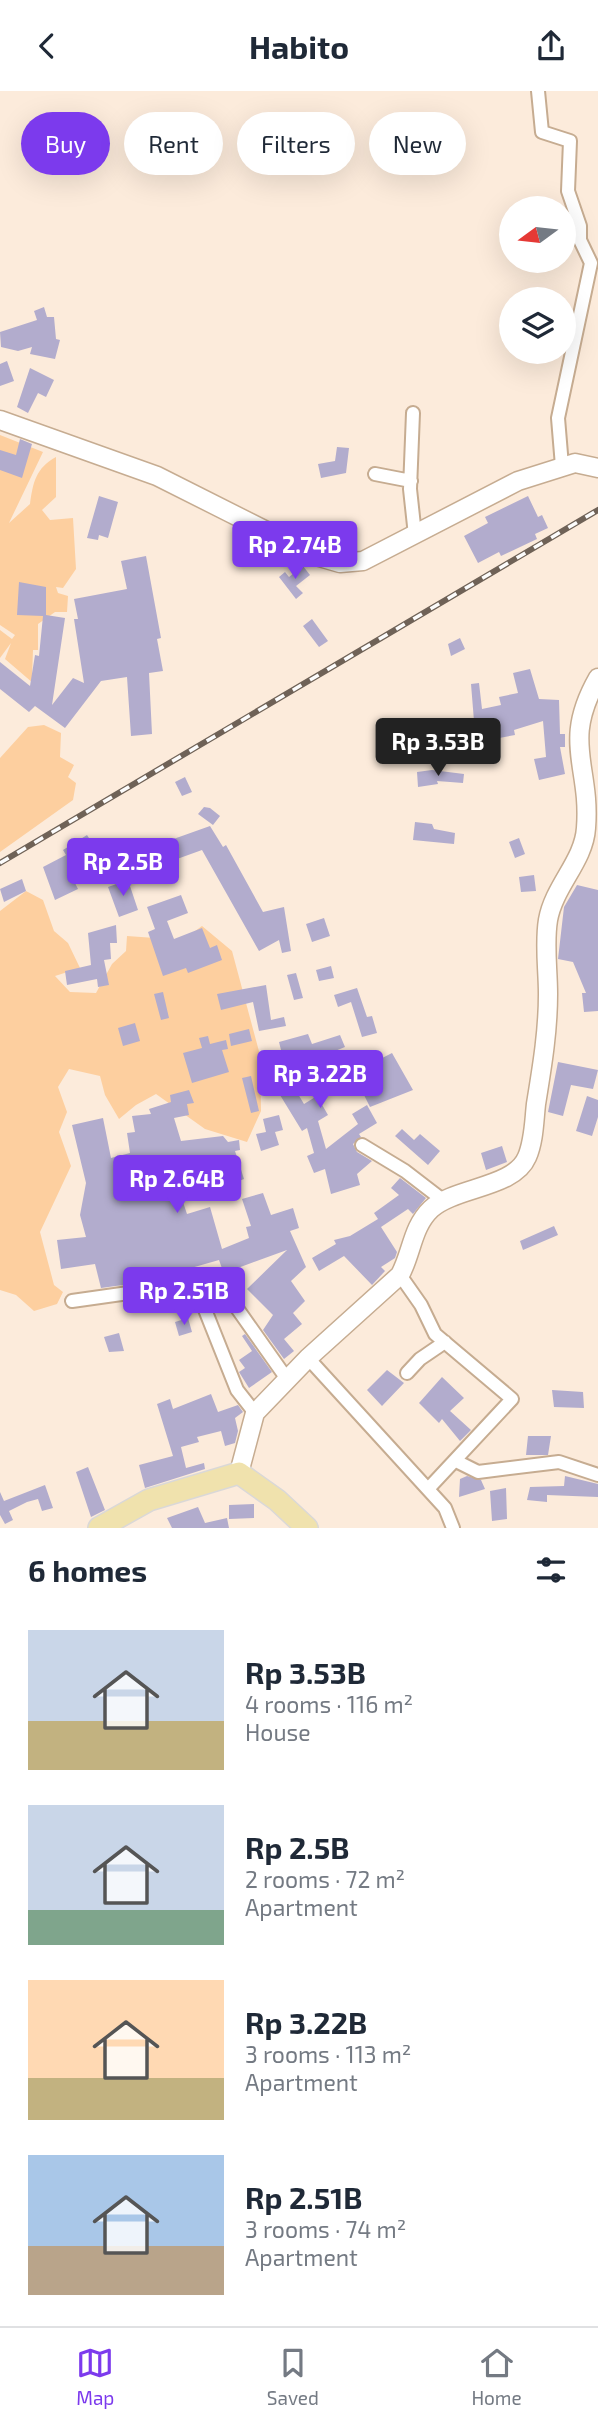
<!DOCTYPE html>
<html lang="en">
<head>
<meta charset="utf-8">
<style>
  body { margin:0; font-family:"Exo 2",sans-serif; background:#f6f6f7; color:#1f2937; height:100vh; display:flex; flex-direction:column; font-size:26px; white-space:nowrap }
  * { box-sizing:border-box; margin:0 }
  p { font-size:23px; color:#747a83 }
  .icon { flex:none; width:38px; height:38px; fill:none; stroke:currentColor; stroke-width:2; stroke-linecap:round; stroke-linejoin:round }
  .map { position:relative; height:1437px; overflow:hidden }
  .side { display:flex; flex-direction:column; background:#fff; flex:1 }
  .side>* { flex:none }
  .banner { position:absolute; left:21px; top:21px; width:556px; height:63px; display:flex; gap:14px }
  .needle { width:46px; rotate:255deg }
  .fabs { position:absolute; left:499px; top:105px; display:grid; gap:14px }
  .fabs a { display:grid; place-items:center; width:77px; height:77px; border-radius:50%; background:#fff; box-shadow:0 7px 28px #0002; font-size:35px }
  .price { position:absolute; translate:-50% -60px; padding:0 16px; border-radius:7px; background:#7c3aed; color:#fff; font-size:23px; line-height:46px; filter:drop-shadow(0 2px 4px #0008) }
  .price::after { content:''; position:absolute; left:50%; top:42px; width:21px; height:16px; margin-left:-10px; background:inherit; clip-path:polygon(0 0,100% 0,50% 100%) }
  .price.selected { background:#222; color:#fff }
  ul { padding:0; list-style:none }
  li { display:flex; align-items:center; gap:21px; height:175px; padding:0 28px }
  li span { display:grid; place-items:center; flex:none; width:196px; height:140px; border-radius:0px; color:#555 }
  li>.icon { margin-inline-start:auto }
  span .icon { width:84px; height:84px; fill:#fffc; stroke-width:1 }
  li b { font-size:30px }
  h2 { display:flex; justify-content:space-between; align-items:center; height:84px; padding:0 28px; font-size:30px }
  .pill { padding:0 24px; border-radius:32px; background:#fff; box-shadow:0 7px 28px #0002; font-size:24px; line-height:63px }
  .pill.selected { background:#7c3aed; color:#fff }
  header { display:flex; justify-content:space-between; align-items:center; height:91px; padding:0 28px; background:#fff; font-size:32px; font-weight:700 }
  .menu { display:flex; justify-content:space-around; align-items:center; height:98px; border-top:2px solid #e0e1e3; background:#fff; font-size:19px; color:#747a83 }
  .menu a { display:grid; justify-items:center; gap:4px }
  .menu .selected { color:#7c3aed }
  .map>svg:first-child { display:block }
  .green { fill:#fdcf9f }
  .building { fill:#b2accd }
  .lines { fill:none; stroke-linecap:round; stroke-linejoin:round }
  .street-casing { stroke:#c6ac91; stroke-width:16 }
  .secondary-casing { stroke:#c6ac91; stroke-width:21 }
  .primary-casing { stroke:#dad8d7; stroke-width:24 }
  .street { stroke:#fff; stroke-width:12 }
  .secondary { stroke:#fff; stroke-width:18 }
  .primary { stroke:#f0e2ad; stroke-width:21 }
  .rail-casing { stroke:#6f6257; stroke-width:6 }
  .rail { stroke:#fcfcfc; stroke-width:3.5; stroke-dasharray:10; stroke-linecap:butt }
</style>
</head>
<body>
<header><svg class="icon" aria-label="back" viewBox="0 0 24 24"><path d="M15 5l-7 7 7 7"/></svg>Habito<svg class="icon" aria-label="share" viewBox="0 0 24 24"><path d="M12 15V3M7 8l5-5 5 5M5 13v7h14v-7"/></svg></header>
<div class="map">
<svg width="598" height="1437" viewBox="0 0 598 1437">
  <rect width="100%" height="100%" fill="#fcebdb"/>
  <path class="green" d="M 0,344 L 43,361 L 9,432 L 30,413 C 33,391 36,377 56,366 L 56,406 L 42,419 L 50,429 L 73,427 L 76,478 L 63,497 L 56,496 L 58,502 L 68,505 L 67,521 L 55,521 L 38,533 L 38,559 L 33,559 L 32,586 L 47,604 L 5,568 L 11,552 L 0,567 L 0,539 L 12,548 L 15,544 L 0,534 Z
    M 44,634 L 61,642 L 60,666 L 74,674 L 68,686 L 76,692 L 73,709 L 0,761 L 0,667 L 28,636 Z
    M 26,800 L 43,809 L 54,840 L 68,852 L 80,877 L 55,885 L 70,901 L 96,902 L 112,873 L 126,860 L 127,845 L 183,849 L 202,835 L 232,860 L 260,964 L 261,1020 L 247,1051 L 205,1038 L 156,1003 L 136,1014 L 119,1028 L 105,1004 L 100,985 L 69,978 L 58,996 L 67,1021 L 59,1041 L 71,1075 L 40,1141 L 54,1194 L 63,1201 L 57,1213 L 34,1220 L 16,1204 L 0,1199 L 0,820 Z"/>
  <path class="building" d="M 44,216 L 47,226 L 54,226 L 56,248 L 60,249 L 55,268 L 30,263 L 32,256 L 18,260 L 1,256 L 0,241 L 37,229 L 34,220 Z
    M 7,270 L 14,290 L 0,295 L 0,273 Z
    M 30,277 L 54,289 L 46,306 L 38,302 L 28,322 L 17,316 Z
    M 20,348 L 32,353 L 22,387 L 0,379 L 0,359 L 16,364 Z
    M 337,356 L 349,357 L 346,382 L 321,387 L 318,373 L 335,370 Z
    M 99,405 L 118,411 L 108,447 L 99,444 L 98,449 L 87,447 Z
    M 528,405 L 538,426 L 542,424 L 548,437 L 535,443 L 537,448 L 501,465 L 499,461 L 478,472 L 464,445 L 488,432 L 485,426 Z
    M 146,465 L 161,547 L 157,548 L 163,580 L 149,582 L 152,643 L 131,645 L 127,586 L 101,590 L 65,637 L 35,615 L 29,621 L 0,598 L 0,571 L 30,595 L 35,564 L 39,565 L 43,525 L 17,524 L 19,491 L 46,496 L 46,524 L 65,527 L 52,614 L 73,587 L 84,592 L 74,528 L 78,528 L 74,508 L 127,498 L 121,470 Z
    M 303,475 L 310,484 L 296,495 L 303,502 L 296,508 L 279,486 L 285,481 L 289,486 Z
    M 312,528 L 328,550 L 319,556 L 303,535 Z
    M 460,547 L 465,558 L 451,565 L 448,553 Z
    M 530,578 L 539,608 L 559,609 L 560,643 L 565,643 L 565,656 L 560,656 L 565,683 L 539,689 L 534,668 L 546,666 L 543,630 L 514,639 L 515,644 L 494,648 L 490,628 L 474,630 L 471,593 L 479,592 L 482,618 L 501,614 L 499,606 L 518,602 L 513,582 Z
    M 432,679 L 464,683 L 463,692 L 437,690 L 438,693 L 418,696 L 417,681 Z
    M 185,686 L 192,701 L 182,705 L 175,691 Z
    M 204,716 L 210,717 L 220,725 L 213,734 L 198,723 Z
    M 415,731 L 432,733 L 434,738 L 455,742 L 454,753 L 413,749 Z
    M 210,735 L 223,756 L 226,754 L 263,821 L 284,816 L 291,860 L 282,862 L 279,849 L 259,860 L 202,759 L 130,785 L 123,766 Z
    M 87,744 L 100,764 L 70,782 L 78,798 L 55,809 L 43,776 L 66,764 L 63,759 Z
    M 519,747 L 525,763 L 515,767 L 509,751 Z
    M 534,784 L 536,800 L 521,801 L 519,786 Z
    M 22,788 L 26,800 L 4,811 L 0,798 Z
    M 128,789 L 138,819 L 119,826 L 108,796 Z
    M 577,794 L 598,799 L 598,920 L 584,921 L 582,902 L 586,902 L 573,871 L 558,868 L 564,816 Z
    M 181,804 L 188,822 L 167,830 L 174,848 L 202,837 L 210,857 L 217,854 L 222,869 L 188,882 L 186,877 L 163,885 L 148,841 L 155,838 L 147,816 Z
    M 324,827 L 330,845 L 312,851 L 306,833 Z
    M 116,834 L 117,852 L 110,852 L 111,868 L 104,869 L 109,894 L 98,896 L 97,888 L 67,894 L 65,880 L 91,874 L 88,842 Z
    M 331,875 L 334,887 L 319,890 L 316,879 Z
    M 296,882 L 303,907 L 294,909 L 287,884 Z
    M 266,894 L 271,929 L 284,926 L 286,935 L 259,940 L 253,911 L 221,919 L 217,903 Z
    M 357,897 L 367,926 L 372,925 L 377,942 L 362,946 L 351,911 L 338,916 L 334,904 Z
    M 163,901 L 169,927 L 161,929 L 154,903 Z
    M 135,932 L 140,950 L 123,955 L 118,937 Z
    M 249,938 L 252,950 L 231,955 L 229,943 Z
    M 308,943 L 312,953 L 340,944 L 345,956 L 330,962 L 338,983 L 326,988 L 321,975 L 302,982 L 304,988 L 292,993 L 304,1013 L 317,1005 L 328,1024 L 318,1030 L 326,1058 L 358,1033 L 352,1023 L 367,1014 L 377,1032 L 359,1043 L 361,1046 L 353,1053 L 357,1061 L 372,1070 L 357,1083 L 360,1094 L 331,1103 L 325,1078 L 314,1082 L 307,1065 L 314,1062 L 307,1037 L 302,1040 L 280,1004 L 267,968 L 282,963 L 279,951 Z
    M 208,945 L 210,953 L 226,949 L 228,958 L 222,959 L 229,981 L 192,992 L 183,962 L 202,957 L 199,947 Z
    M 392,962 L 413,999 L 370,1016 L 353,982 Z
    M 558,971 L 598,979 L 593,998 L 571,994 L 563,1025 L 548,1021 Z
    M 251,985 L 259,1020 L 251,1022 L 242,987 Z
    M 189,999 L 194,1012 L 187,1013 L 189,1024 L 174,1027 L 181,1050 L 223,1045 L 228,1051 L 239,1049 L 240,1059 L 235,1060 L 244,1088 L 186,1110 L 178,1085 L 161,1090 L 166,1109 L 181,1105 L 187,1123 L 210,1116 L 222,1158 L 249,1147 L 246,1136 L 251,1135 L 242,1108 L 263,1102 L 271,1124 L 293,1117 L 299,1137 L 290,1140 L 306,1176 L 291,1190 L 305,1210 L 293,1222 L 302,1233 L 284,1248 L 294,1260 L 284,1268 L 263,1239 L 273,1224 L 247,1198 L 287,1159 L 235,1178 L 241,1197 L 235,1199 L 228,1194 L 219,1169 L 191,1177 L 192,1183 L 181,1186 L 101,1197 L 95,1173 L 61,1178 L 57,1149 L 86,1146 L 80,1124 L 86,1092 L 72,1034 L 103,1027 L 111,1067 L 130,1062 L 127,1042 L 135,1041 L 132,1025 L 151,1023 L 149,1018 L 171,1011 L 170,1004 Z
    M 587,1005 L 598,1009 L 598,1026 L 592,1045 L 576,1040 Z
    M 279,1024 L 283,1039 L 275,1041 L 279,1054 L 261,1060 L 256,1043 L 266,1041 L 263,1028 Z
    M 402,1038 L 414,1049 L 420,1043 L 440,1060 L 428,1074 L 395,1045 Z
    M 502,1055 L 507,1071 L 486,1079 L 481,1062 Z
    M 400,1087 L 426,1107 L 413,1123 L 408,1118 L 381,1136 L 397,1161 L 395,1167 L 381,1176 L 385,1180 L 372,1194 L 344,1165 L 319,1180 L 312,1167 L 336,1153 L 334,1149 L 350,1145 L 378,1128 L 374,1122 L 399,1104 L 391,1097 Z
    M 554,1135 L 558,1144 L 523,1159 L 520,1150 Z
    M 188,1227 L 192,1241 L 179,1245 L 175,1231 Z
    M 119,1242 L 124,1260 L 109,1261 L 104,1246 Z
    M 245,1243 L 272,1281 L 249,1297 L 239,1281 L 245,1277 L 239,1269 L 252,1260 L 242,1245 Z
    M 387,1279 L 404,1292 L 382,1315 L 367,1299 Z
    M 442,1286 L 464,1307 L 450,1320 L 471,1339 L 460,1350 L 442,1328 L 439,1332 L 419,1312 Z
    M 552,1299 L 583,1301 L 584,1317 L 554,1316 Z
    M 211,1303 L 218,1321 L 238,1314 L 243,1321 L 235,1327 L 238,1340 L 235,1352 L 225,1355 L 221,1340 L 197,1346 L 199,1351 L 181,1356 L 186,1377 L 204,1372 L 205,1378 L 145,1397 L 139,1374 L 173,1365 L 157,1313 L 170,1308 L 173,1318 Z
    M 528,1345 L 551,1345 L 548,1364 L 526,1364 Z
    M 88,1376 L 105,1419 L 91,1426 L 76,1381 Z
    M 467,1385 L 481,1389 L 485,1398 L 459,1406 L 460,1388 Z
    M 565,1385 L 598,1393 L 598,1406 L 547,1404 L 547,1411 L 527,1409 L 530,1396 L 564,1395 Z
    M 45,1394 L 53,1417 L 42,1420 L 38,1408 L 27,1411 L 9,1420 L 13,1429 L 5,1433 L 0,1424 L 0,1401 L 4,1410 Z
    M 506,1397 L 507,1428 L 492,1430 L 490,1400 Z
    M 254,1413 L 254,1427 L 229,1428 L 229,1414 Z
    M 198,1416 L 205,1432 L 227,1427 L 229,1437 L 172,1437 L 167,1427 Z"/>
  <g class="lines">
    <g class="street-casing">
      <path id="street" d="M 538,0 L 542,41 L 570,50 L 568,100 L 580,135 L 580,149 L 591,172 L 558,327 L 562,375
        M 413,322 L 410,398 L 415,444
        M 375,383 L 411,390
        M 362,1054 L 405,1080 L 444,1110
        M 400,1184 L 421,1214 L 435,1243 L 512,1308 L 428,1398
        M 227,1203 L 287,1288
        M 72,1210 L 178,1195 L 196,1196 L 237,1299 L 255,1322
        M 308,1267 L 445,1417 L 453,1437
        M 407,1282 L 420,1268 L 445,1251
        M 456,1370 L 478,1381 L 559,1371 L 598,1384"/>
    </g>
    <g class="secondary-casing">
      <path id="secondary" d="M 0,329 L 157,385 L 316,465 L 340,472 L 363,470 L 518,390 L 575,372 L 598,377
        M 239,1382 L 255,1322 L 308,1267 L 400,1184 C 412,1162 412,1136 431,1118 C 455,1096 514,1097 527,1066 C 534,1050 534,1031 536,1013 C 542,976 548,941 548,903 C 548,878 544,853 548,829 C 554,795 584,770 586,737 C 591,674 561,652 598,587"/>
    </g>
    <g class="primary-casing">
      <path id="primary" d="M 99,1437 L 149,1409 L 239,1382 L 277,1409 L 307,1437"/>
    </g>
    <use href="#street" class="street"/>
    <use href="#secondary" class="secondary"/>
    <use href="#primary" class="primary"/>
    <g class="rail-casing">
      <path id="rail" d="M 0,772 L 598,419"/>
    </g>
    <use href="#rail" class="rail"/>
  </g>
</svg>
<div class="fabs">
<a><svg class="needle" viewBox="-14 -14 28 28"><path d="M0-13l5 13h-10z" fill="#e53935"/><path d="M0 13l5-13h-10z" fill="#747a83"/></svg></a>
<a><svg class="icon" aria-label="layers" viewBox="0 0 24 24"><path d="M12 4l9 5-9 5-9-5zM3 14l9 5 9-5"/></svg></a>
</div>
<b class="price" style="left:295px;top:490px">Rp 2.74B</b>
<b class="price selected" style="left:438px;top:687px">Rp 3.53B</b>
<b class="price" style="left:123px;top:807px">Rp 2.5B</b>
<b class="price" style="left:320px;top:1019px">Rp 3.22B</b>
<b class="price" style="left:177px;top:1124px">Rp 2.64B</b>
<b class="price" style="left:184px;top:1236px">Rp 2.51B</b>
<div class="banner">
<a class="pill selected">Buy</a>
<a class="pill">Rent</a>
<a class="pill">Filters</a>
<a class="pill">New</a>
</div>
</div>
<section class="side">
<h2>6 homes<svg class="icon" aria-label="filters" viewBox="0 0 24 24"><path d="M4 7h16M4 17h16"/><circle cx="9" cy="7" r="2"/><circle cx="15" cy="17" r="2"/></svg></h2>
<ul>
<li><span style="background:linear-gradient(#c9d6e8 65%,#c2b280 0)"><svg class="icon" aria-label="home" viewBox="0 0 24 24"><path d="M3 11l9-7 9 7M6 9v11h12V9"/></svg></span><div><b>Rp 3.53B</b><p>4 rooms · 116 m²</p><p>House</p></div></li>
<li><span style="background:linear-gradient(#c9d6e8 75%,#7fa58c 0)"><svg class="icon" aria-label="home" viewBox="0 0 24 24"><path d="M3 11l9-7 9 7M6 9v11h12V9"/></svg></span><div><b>Rp 2.5B</b><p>2 rooms · 72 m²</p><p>Apartment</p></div></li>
<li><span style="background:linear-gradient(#ffd9b3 70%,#c2b280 0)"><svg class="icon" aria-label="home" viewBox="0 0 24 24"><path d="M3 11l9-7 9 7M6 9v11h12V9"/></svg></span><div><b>Rp 3.22B</b><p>3 rooms · 113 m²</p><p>Apartment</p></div></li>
<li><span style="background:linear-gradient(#a9c7e8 65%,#b9a48a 0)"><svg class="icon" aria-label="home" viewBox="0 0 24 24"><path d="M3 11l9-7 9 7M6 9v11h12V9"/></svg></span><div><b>Rp 2.51B</b><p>3 rooms · 74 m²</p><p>Apartment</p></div></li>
</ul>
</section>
<nav class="menu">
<a class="selected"><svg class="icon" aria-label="map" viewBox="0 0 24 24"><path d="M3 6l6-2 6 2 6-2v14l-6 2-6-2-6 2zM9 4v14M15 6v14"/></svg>Map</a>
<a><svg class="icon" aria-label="saved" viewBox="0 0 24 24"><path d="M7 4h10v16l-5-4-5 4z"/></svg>Saved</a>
<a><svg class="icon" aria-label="home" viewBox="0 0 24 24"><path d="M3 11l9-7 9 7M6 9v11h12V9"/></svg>Home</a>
</nav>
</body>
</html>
